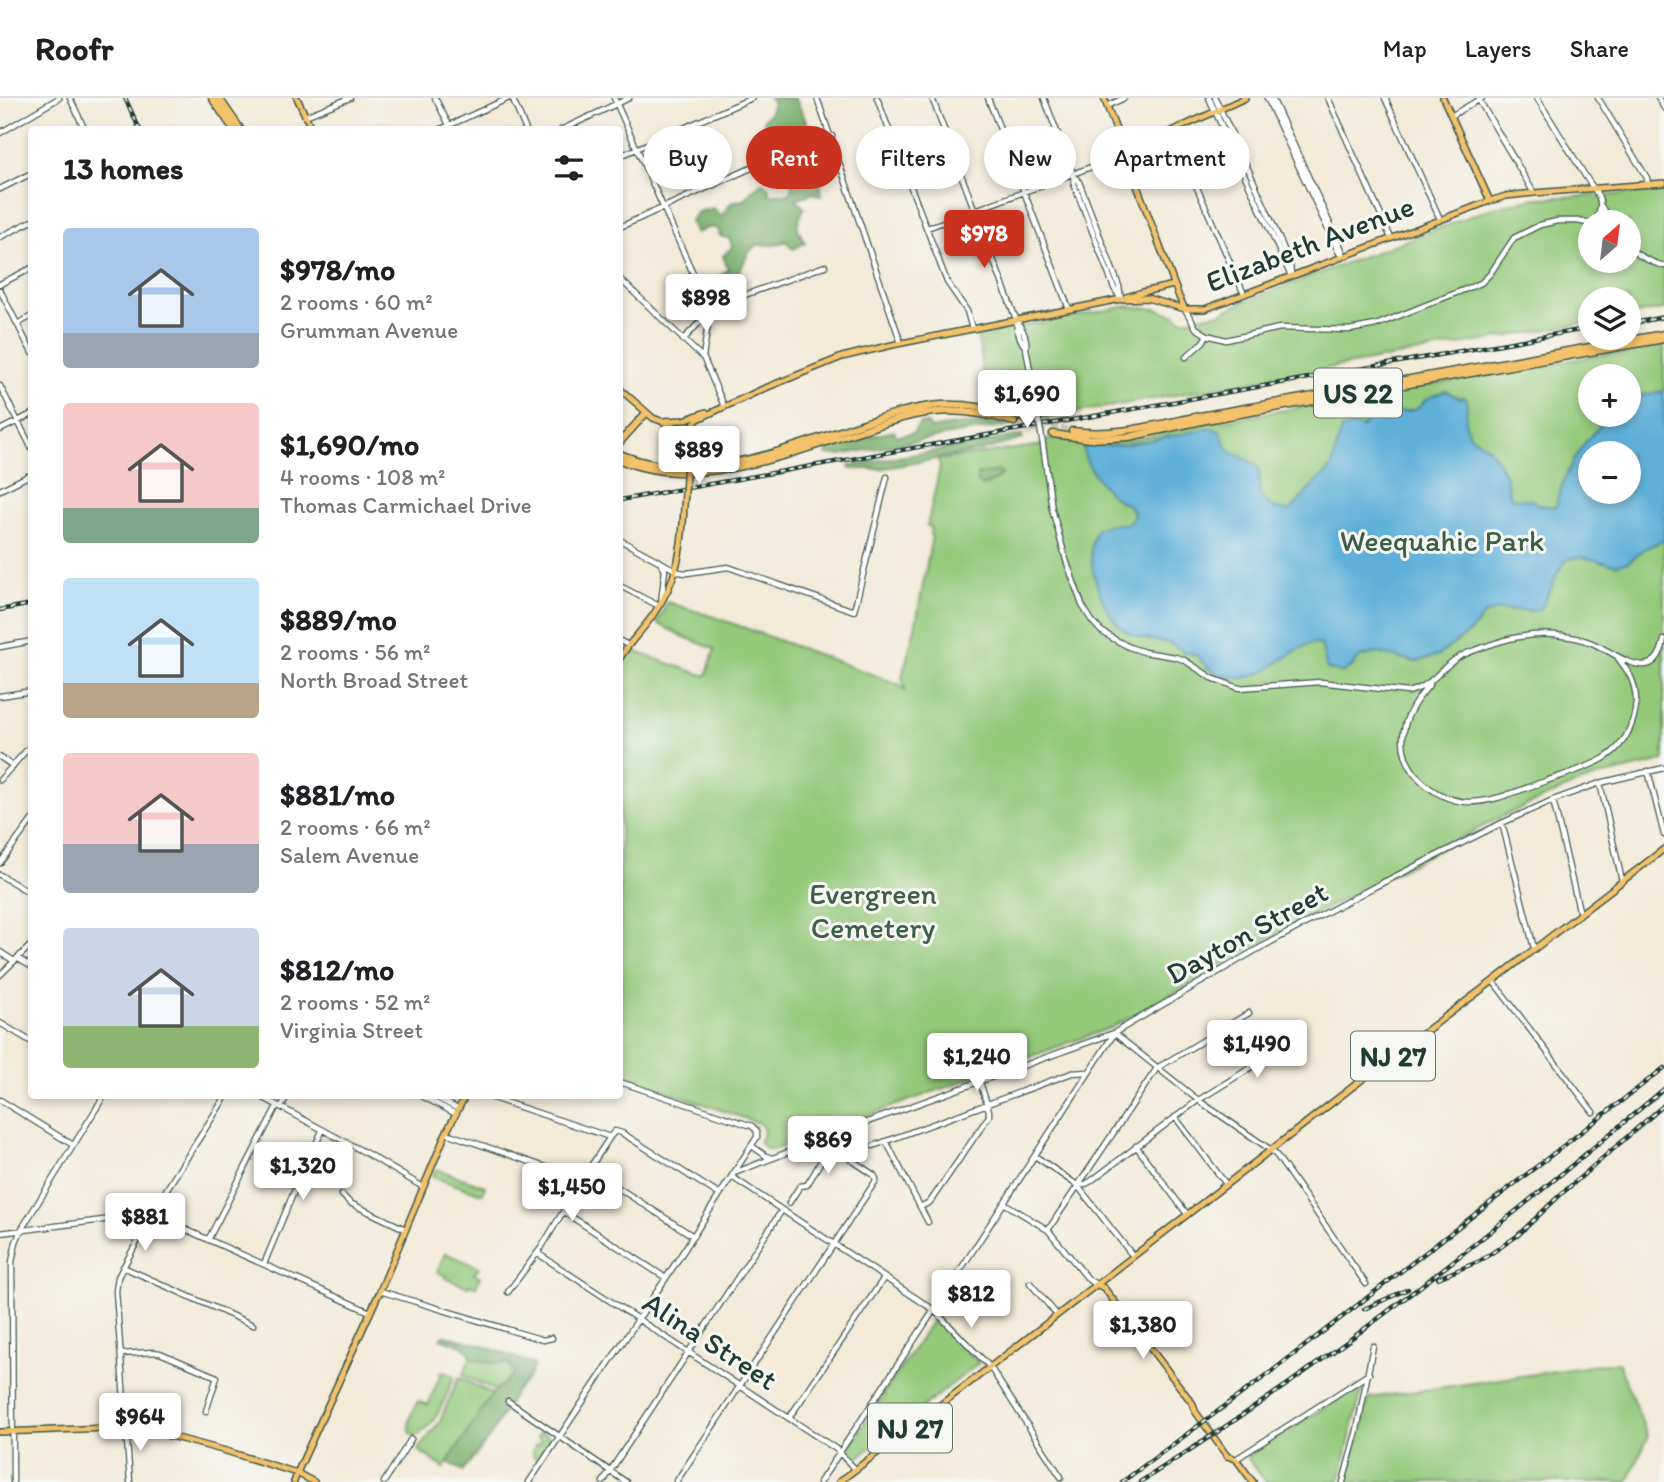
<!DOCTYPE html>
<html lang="en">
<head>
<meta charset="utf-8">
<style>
  body { margin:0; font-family:Itim,sans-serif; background:#f6f6f6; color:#202124; height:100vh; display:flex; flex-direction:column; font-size:26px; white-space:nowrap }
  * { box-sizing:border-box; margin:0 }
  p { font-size:23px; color:#757577 }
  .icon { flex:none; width:38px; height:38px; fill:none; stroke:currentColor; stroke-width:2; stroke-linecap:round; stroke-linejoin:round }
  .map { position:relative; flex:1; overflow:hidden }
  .sheet { position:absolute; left:28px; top:28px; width:595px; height:973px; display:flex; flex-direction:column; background:#fff; border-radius:7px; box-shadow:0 4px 10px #0003 }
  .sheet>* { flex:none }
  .top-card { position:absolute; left:644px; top:28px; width:665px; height:63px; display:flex; gap:14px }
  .needle { width:46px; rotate:28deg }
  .tools { position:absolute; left:1578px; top:112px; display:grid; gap:14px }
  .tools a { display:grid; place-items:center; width:63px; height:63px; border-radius:50%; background:#fff; box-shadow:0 4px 10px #0003; font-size:35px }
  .price { position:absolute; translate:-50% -60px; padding:0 16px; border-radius:7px; background:#fff; color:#222; font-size:23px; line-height:46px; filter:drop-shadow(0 2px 4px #0008) }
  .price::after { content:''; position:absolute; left:50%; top:42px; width:21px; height:16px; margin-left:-10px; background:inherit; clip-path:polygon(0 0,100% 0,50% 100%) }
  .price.current { background:#c8321e; color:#fff }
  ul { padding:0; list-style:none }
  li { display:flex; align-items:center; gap:21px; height:175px; padding:0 35px }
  li span { display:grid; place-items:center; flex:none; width:196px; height:140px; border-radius:7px; color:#555 }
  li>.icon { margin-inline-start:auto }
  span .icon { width:84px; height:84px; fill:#fffc; stroke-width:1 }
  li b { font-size:30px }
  h2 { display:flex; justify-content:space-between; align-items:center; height:84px; padding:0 35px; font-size:30px }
  .tag { padding:0 24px; border-radius:32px; background:#fff; box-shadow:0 4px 10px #0003; font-size:24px; line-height:63px }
  .tag.current { background:#c8321e; color:#fff }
  header { display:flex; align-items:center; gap:42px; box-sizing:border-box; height:98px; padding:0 35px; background:#fff; border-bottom:2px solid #e0e0e0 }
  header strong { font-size:33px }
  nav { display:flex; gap:38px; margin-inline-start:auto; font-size:24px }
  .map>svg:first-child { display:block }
  .green { fill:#94c97a; stroke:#5a8357; stroke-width:2; fill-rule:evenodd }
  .forest { fill:#77ad6a; stroke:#4b754f; stroke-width:2 }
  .water { fill:#5eb0d9; stroke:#3e7686; stroke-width:2; fill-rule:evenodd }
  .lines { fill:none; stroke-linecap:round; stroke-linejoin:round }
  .highway-tunnel { stroke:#c9c7b7; stroke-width:6; stroke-dasharray:6 3; stroke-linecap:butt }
  .minor-casing { stroke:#3f574d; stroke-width:7 }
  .major-casing { stroke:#3f574d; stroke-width:8 }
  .highway-casing { stroke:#3f574d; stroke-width:9 }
  .minor { stroke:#fff; stroke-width:4.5 }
  .major { stroke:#f3c26a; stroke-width:5 }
  .highway { stroke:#f3c26a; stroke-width:6 }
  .rail-casing { stroke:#1f3d34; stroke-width:4.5 }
  .rail { stroke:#f6f6f2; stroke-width:2; stroke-dasharray:5; stroke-linecap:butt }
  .minor-bridge-casing { stroke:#3f574d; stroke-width:7; stroke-linecap:butt }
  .major-bridge-casing { stroke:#3f574d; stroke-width:8; stroke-linecap:butt }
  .minor-bridge { stroke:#fff; stroke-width:4.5 }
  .major-bridge { stroke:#f3c26a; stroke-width:5 }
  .labels { text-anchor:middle; stroke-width:6; stroke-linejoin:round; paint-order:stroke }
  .shield { fill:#f6f6f2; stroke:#60746d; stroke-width:2 }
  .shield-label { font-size:28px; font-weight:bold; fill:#1f3d34 }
  .street-label { font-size:30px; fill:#1f3d34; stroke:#f6f6f2 }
  .park-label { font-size:30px; fill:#3c6046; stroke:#f6f6f2 }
</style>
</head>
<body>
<header>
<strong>Roofr</strong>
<nav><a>Map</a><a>Layers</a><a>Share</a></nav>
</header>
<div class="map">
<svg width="1664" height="1384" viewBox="0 0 1664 1384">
  <rect width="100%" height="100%" fill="#f6f6f2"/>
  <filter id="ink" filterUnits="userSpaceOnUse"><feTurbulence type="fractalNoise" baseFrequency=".0143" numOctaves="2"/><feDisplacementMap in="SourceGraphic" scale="14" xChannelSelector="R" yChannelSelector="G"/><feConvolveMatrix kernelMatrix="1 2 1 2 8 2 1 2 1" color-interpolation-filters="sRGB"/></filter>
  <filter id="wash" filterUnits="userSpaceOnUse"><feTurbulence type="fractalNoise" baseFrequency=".00686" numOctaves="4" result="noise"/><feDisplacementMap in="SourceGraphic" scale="28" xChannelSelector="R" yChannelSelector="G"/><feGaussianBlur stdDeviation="1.57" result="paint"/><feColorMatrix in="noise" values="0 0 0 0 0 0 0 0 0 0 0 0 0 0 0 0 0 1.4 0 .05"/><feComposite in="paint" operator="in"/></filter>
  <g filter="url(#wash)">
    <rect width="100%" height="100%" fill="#f3ead8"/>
    <path class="green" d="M 1664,92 L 1664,211 L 1629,217 L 1629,201 L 1591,201 L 1591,224 L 1044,320 L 983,304 L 981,256 L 977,237 L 1128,208 L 1157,211 L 1175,217 L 1182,222 L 1220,215 L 1248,202 L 1492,110 L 1535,100 L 1612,97 ZM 1591,124 L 1629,124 L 1629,163 L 1591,163 Z
      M 1664,246 L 1664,663 L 1601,678 L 1576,686 L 1501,719 L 1252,849 L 1182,891 L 1110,930 L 772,1052 L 765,1050 L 759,1044 L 764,1034 L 762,1028 L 758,1025 L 620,977 L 620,571 L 630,552 L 706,578 L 715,551 L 684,539 L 657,525 L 667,504 L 720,521 L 899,586 L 906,594 L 902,579 L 916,525 L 932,438 L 930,437 L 931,429 L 927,428 L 940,369 L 938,362 L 1043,347 L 1051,339 L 1094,345 L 1126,343 L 1203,326 ZM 1591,278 L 1629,278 L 1629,317 L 1591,317 ZM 1591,355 L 1629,355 L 1629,394 L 1591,394 Z
      M 436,1071 L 485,1088 L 483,1095 L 479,1095 L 432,1079 Z
      M 445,1155 L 479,1169 L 474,1176 L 480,1178 L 476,1189 L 470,1186 L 468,1189 L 445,1180 L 446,1178 L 437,1174 Z
      M 933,1221 L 935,1221 L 979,1265 L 855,1362 L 847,1352 Z
      M 470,1260 L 491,1265 L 509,1265 L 514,1276 L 496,1293 L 463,1277 Z
      M 1618,1264 L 1648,1339 L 1628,1384 L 1347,1384 L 1369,1300 Z
      M 442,1273 L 452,1277 L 454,1280 C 444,1301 437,1327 416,1338 L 411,1336 C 406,1323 412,1315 418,1303 L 428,1307 Z
      M 459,1279 L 492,1296 L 444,1370 L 418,1352 L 439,1325 Z
      M 1358,1288 L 1362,1292 L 1339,1384 L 1266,1384 L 1247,1359 Z
      M 540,1334 L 551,1340 L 537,1361 L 533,1358 L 534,1355 L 532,1353 L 536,1346 L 538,1347 L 541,1343 L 537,1339 Z"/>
    <path class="forest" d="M 769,0 L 795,0 L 807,25 L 806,32 L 793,30 L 784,32 L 780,27 L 772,29 L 764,28 L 764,21 L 770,14 L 773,4 Z
      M 803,69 C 813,77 824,84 821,98 L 813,95 L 796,101 L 804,110 L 797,128 L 805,145 L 793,151 L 786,143 C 772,150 770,146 756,147 L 748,155 L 741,171 L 730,185 L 710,196 L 706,188 L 716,182 L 728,171 L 723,158 L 732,149 L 730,141 L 720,138 L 717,130 L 707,130 L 696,135 L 690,123 L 698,114 L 713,110 L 721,118 C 733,106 725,103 745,102 L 751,93 L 762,85 L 769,90 L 769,96 L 789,96 L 792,88 L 789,78 L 793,72 Z
      M 920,325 L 928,326 L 931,331 C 957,325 983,325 1010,325 L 1011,328 L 967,334 L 840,357 L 826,357 L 827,350 L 849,343 L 894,333 L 897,338 L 913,335 Z
      M 1022,337 L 1023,341 L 980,353 L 880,371 L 850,371 L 849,367 L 947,351 Z
      M 997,373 L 1002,376 L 994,383 L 983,388 L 977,384 L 977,376 L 985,376 Z
      M 443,1237 L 482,1247 L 535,1267 L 527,1282 L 515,1294 L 490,1339 L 463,1373 L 448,1364 L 492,1296 L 514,1276 L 509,1265 L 491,1265 L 470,1260 L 471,1257 C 464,1247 452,1244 440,1240 Z"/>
    <path class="water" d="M 1446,293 L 1459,300 L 1463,299 L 1467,301 C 1468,312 1463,323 1468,334 C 1472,342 1483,344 1489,351 C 1494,357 1504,372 1506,379 C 1508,387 1507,393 1512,400 L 1533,402 L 1539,407 L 1556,409 C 1558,392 1571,366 1581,350 C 1587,341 1596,332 1604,324 L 1610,324 L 1612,317 L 1629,317 L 1629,302 L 1637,298 L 1664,293 L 1664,442 L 1646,450 L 1628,464 L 1617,467 L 1582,459 L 1568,461 L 1559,472 L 1542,509 L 1535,513 L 1497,512 L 1484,517 L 1472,532 L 1439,557 L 1416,564 L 1377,555 L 1360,559 L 1352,569 L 1340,575 L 1327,571 L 1321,547 C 1315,545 1311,545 1305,548 C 1283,558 1265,580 1238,580 C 1228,580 1211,574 1204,566 C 1199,561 1199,558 1193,556 C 1189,555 1185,554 1182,553 C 1177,550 1174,547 1168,545 C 1155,542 1139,542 1127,534 C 1105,520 1091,478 1091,453 C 1091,446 1094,439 1096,432 C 1097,431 1106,427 1107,427 C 1119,424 1128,431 1134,417 C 1130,404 1123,407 1114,399 C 1103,390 1084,365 1083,351 L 1087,348 L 1124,347 L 1211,330 C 1227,334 1220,340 1228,350 C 1235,359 1250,360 1257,369 C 1262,376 1259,389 1259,397 C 1269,407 1276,413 1290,413 L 1319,381 L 1327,375 L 1332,368 L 1341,331 L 1357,328 L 1362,330 L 1373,315 C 1387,312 1399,316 1413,312 C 1421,310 1420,307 1425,302 C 1429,298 1440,296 1446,293 ZM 1591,355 L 1629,355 L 1629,394 L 1591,394 Z"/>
  </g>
  <g filter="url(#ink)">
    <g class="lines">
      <path class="highway-tunnel" d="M 1026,321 L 1072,333
        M 1014,324 L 1053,336"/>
      <g class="minor-casing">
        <path id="minor" d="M 70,0 L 85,32
          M 435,0 L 449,27
          M 512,0 L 526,32
          M 614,0 L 710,213 L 703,259 L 724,308
          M 817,0 L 901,245
          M 877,0 L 947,184 L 967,213 L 972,231
          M 932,0 L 1014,216 C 1019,228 1028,237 1026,250 L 1037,312
          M 988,0 L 1069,211
          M 1044,0 L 1073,76
          M 1209,0 L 1291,178 L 1290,165 L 1249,73 L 1215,0
          M 1267,0 L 1338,153 L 1342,159
          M 1272,0 L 1342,152 L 1342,158
          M 1328,0 L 1391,140
          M 1385,0 L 1440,121
          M 1537,0 L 1589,84 C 1601,99 1604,107 1595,124
          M 1598,0 L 1647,80 L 1648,87
          M 1658,0 L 1664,10
          M 1479,2 L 1534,95
          M 1107,8 L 1124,0
          M 305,18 L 350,0
          M 1451,18 L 1482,0
          M 439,32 L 509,0
          M 561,32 L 629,0
          M 1172,33 L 1244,196
          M 0,35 L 59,0
          M 620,58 L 752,0
          M 1073,76 L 1079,84 L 1119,188 L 1121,201 L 1114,190 L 1074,86 Z
          M 0,91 L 32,75
          M 1601,108 L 1611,124
          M 620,129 L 760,66 L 817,42 L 832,38
          M 927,130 L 1118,59 L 1124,55
          M 0,139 L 32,123
          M 1629,150 C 1640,159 1650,164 1664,168
          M 620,181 L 702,259
          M 0,186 L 32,170
          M 0,192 L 32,255
          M 1185,211 L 1196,230 L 1207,237 L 1226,242 L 1280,230 L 1349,232 L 1376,227 L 1481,185 L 1490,176 L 1514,140 L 1540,127 L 1557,123 L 1578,123 L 1591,126
          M 1016,223 C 1017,232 1020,243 1026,250
          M 17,226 L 32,218
          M 683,242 L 710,213 L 742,198 L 825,168
          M 1186,259 L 1203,244 L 1207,237
          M 0,288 L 32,351
          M 0,332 L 32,316
          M 1043,347 L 1052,411 L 1066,462 L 1082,507 L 1092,523 L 1101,533 L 1114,541 L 1129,549 L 1144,554 L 1175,559 L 1184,562 L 1212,580 L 1239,590 L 1320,584 L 1408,594 C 1434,587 1436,574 1456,561 C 1463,556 1473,553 1481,550 C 1505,541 1528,535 1555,537 C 1567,538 1580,540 1592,545 C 1618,556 1655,590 1664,542
          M 0,392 L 32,376
          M 620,442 L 679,474 L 687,475 L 728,469 L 854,513 L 887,379
          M 620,488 L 659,508
          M 661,504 L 665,472 L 661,466
          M 620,543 L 628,547
          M 0,549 L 32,543
          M 1430,586 C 1418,600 1407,614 1404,632 C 1397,669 1431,701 1466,704 C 1493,705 1519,692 1543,684 C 1563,677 1585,671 1603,661 C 1629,646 1643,611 1632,582 C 1629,574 1623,567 1618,560
          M 0,598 L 32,593
          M 0,659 L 13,668
          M 1648,673 L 1664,737
          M 0,682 L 32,646
          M 1600,685 L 1622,783
          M 1553,702 L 1580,816
          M 1502,725 L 1534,850
          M 0,765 L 32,722
          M 0,777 L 32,796
          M 0,854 L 14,863
          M 17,860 L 32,869
          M 0,877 L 32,846
          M 1493,883 L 1593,1014
          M 0,925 L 32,944
          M 1114,935 L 1198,1002 L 1271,1052 L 1277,1058 L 1366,1186
          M 260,998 L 366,1055 L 423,1089
          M 422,998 L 456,1016
          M 433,998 L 458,1011
          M 487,998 L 610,1039
          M 0,1002 L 73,1047
          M 281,1009 L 287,998
          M 1175,1019 L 1226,1086
          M 446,1035 L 583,1082
          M 886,1043 L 928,1124
          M 752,1048 L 766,1058 L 772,1060
          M 873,1048 L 1072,975 L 1088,974
          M 1136,1048 L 1187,1116
          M 1035,1058 L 1077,1087 L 1133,1158
          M 589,1071 L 693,1138
          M 734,1075 L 848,1031 L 1114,935 L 1256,852 L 1374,789 L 1502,725 L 1553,702 L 1600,685 L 1664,670
          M 732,1079 L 934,1212 L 990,1269 L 1061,1379
          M 1078,1087 L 1084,1087 L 1091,1083 L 1197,1003 L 1302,938
          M 342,1097 L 350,1105 L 405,1131
          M 789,1105 L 800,1088 L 807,1087 C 816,1073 823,1060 829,1045
          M 1004,1105 L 1048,1132 L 1089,1182 L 1096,1186
          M 920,1109 L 930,1104 L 989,1018 L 989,1013 L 980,984
          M 564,1114 L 666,1180
          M 1048,1132 L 1157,970 L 1249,915
          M 0,1135 L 151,1116 L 370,1214
          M 208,1142 L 277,1008
          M 537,1155 L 836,1351 L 855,1371
          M 264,1166 L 293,1096 L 322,1033
          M 123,1169 L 253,1227
          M 1030,1185 L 1057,1217
          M 380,1193 L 543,1242 L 552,1240
          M 508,1194 L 541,1150 L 589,1071 L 610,1039 L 615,1033 L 622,1035 L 720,1097
          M 121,1256 L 153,1254 L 160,1255 L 217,1279 L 206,1313
          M 508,1303 L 626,1384
          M 789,1320 L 884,1180
          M 1236,1361 L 1369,1276
          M 13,1384 L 12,1164 L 16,1144 L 21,1132 L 104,998
          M 130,1384 L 116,1193 L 118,1179 L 161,1100 L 226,998
          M 384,1384 L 411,1341
          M 529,1384 L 668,1177 L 757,1039 L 757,1033 L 752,1028 L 620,984
          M 603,1384 L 782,1112
          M 676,1384 L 875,1084 L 876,1081 L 874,1077 L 829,1047
          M 820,1384 L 944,1197 L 1114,936
          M 1343,1384 L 1357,1332 L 1373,1248"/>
      </g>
      <g class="major-casing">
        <path id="major" d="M 297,0 L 312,32
          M 1104,0 L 1179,199 L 1185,211
          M 1443,0 L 1490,103
          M 1124,55 L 1245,0
          M 1126,199 L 1143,194 L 1174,187
          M 620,291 L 653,320 L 689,334
          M 661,323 L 684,322 L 706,314
          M 687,365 C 688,349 685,333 698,321 L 763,291 L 842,259 L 892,247 L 1121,201 L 1147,200 L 1185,211 L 1205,211 L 1490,103 L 1506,98 L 1534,95 L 1664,85
          M 620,560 C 629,544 643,532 653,517 C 678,482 682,451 684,409
          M 1096,1186 L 1104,1190 L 1193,1306 L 1195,1313 L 1227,1358 L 1236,1361 L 1253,1384
          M 0,1334 L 136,1329 L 226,1353 L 297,1375 L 314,1384
          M 294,1384 L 297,1375 L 380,1193 L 446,1035 L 465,998
          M 839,1384 L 981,1276 L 1386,963 L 1493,883 L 1664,751"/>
      </g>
      <g class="highway-casing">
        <path id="highway" d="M 212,0 L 234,32
          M 219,0 L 241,32
          M 1072,333 C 1115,339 1157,326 1200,318 L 1664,236
          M 1053,336 L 1090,341 L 1129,339 L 1206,322 L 1664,241
          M 620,344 L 646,315
          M 620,356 C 699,390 787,350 864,325 C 886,318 908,311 931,308 C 964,304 995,311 1026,321
          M 620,362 C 698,394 787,356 863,332 C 887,325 910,316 935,314 C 962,311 988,316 1014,324"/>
      </g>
      <use href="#minor" class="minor"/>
      <use href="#major" class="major"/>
      <use href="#highway" class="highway"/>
      <g class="rail-casing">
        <path id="rail" d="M 125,0 L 140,32
          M 1629,226 L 1664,219
          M 620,402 L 1591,230
          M 0,512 L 32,506
          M 1438,1180 L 1480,1163 L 1517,1138 L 1559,1098 L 1664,1007
          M 1364,1211 L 1408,1191
          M 1122,1384 L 1271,1274 L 1664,970
          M 1140,1384 C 1214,1337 1286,1289 1356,1237 C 1462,1159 1563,1075 1664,991"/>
      </g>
      <use href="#rail" class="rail"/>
      <g class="minor-bridge-casing">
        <path id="minor-bridge" d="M 1037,312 L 1043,347"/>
      </g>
      <g class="major-bridge-casing">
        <path id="major-bridge" d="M 684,409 L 687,365"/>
      </g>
      <use href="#minor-bridge" class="minor-bridge"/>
      <use href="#major-bridge" class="major-bridge"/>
    </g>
  </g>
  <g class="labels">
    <g class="shield">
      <rect x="1314" y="270.5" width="88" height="49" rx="5"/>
      <rect x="1351" y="933.5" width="84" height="49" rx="5"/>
      <rect x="868" y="1305.5" width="84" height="49" rx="5"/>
    </g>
    <g class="shield-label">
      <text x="1358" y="305">US 22</text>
      <text x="1393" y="968">NJ 27</text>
      <text x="910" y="1340">NJ 27</text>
    </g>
    <g class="street-label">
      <text transform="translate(1310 146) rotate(-21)" y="10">Elizabeth Avenue</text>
      <text transform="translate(1247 835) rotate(-29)" y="10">Dayton Street</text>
      <text transform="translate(710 1243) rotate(33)" y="10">Alina Street</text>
    </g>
    <g class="park-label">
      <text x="1442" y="453">Weequahic Park</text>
      <text x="873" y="806">Evergreen<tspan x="873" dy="34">Cemetery</tspan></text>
    </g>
  </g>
</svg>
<div class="tools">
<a><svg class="needle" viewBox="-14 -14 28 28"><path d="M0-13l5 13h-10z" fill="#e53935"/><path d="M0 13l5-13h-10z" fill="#757577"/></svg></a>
<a><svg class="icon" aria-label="layers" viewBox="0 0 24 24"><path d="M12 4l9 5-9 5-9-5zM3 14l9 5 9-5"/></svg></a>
<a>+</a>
<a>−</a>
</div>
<b class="price current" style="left:984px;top:172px">$978</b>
<b class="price" style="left:706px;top:236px">$898</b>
<b class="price" style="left:1027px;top:332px">$1,690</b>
<b class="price" style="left:699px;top:388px">$889</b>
<b class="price" style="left:1257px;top:982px">$1,490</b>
<b class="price" style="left:977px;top:995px">$1,240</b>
<b class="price" style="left:828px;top:1078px">$869</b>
<b class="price" style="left:303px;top:1104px">$1,320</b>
<b class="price" style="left:572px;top:1125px">$1,450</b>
<b class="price" style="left:145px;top:1155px">$881</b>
<b class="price" style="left:971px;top:1232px">$812</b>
<b class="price" style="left:1143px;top:1263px">$1,380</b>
<b class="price" style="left:140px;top:1355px">$964</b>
<div class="top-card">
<a class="tag">Buy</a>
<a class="tag current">Rent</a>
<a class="tag">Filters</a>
<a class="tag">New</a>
<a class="tag">Apartment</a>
</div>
<section class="sheet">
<h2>13 homes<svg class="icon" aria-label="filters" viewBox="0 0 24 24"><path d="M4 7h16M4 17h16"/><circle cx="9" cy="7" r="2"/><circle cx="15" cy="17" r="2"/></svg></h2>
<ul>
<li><span style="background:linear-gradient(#a9c7e8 75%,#9aa5b1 0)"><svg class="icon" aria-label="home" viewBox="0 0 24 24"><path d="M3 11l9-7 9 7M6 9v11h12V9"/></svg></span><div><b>$978/mo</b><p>2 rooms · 60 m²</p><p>Grumman Avenue</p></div></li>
<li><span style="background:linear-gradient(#f6c9c9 75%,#7fa58c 0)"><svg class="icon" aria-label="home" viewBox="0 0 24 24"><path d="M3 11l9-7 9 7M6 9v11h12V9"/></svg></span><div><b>$1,690/mo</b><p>4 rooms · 108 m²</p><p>Thomas Carmichael Drive</p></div></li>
<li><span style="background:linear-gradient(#bfe0f5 75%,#b9a48a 0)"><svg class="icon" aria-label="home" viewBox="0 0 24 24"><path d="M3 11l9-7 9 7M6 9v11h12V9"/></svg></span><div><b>$889/mo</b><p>2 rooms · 56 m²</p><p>North Broad Street</p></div></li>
<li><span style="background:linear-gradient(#f6c9c9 65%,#9aa5b1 0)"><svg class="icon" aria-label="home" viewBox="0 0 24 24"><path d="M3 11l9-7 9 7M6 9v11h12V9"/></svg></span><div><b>$881/mo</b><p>2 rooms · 66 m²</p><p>Salem Avenue</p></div></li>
<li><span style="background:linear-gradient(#c9d6e8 70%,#8fb573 0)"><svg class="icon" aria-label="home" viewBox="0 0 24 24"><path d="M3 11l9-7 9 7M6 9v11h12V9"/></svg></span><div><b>$812/mo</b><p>2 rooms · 52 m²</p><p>Virginia Street</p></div></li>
</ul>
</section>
</div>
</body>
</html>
